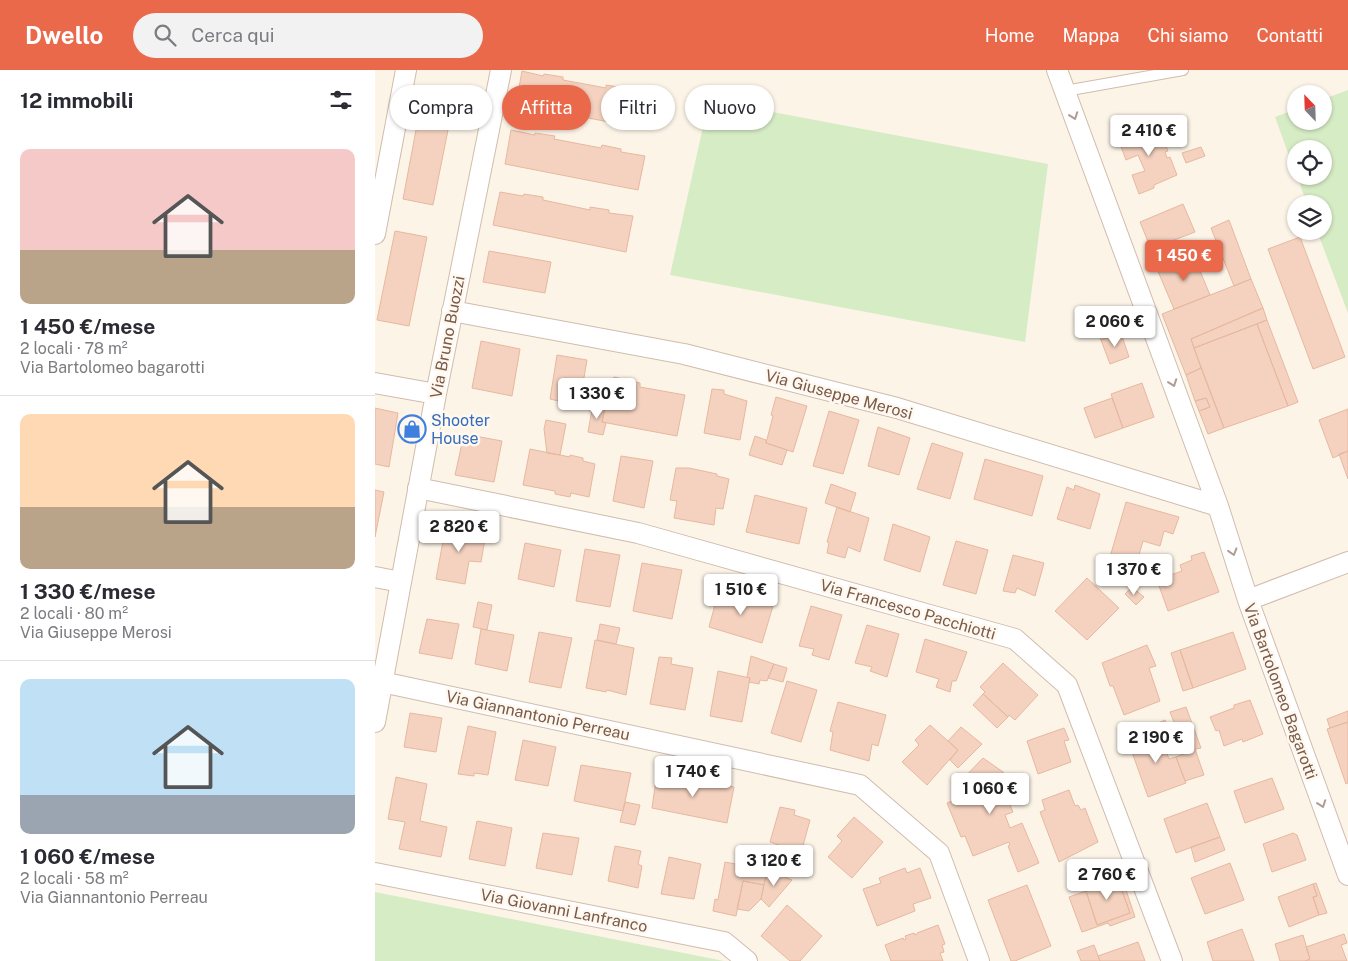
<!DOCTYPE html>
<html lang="it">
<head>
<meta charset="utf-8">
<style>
  body { margin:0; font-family:"Public Sans",sans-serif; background:#f2f2f3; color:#2b2b33; height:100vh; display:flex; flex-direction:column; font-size:19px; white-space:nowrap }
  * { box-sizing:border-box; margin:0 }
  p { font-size:16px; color:#7c7c81 }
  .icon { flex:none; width:28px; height:28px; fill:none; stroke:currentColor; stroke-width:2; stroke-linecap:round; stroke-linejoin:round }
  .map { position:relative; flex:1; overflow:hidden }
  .panel { display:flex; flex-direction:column; background:#fff; width:375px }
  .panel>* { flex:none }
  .top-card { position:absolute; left:15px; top:15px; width:475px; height:45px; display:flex; gap:10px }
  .needle { width:32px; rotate:337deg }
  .fabs { position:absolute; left:912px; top:15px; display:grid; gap:10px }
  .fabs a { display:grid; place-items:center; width:45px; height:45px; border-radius:50%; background:#fff; box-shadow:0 1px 4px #0004; font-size:25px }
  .price { position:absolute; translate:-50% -42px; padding:0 11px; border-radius:5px; background:#fff; color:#222; font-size:16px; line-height:32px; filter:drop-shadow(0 1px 2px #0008) }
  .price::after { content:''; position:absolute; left:50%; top:30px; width:15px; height:11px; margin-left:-8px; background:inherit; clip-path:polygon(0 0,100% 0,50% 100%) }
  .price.current { background:#ea694a; color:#fff }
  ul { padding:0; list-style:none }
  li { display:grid; align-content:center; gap:10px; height:265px; padding:0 20px }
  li+li { border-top:1px solid #e1e1e2 }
  li span { display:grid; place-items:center; height:155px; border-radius:10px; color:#555 }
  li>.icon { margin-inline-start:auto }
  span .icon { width:90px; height:90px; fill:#fffc; stroke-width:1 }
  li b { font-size:21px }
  h2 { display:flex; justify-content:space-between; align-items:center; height:60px; padding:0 20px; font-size:21px }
  .chip { padding:0 18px; border-radius:22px; background:#fff; box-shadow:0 1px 4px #0004; font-size:18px; line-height:45px }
  .chip.current { background:#ea694a; color:#fff }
  header { display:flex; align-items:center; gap:30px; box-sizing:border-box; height:70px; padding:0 25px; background:#ea694a; color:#fff }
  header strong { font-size:24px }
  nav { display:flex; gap:28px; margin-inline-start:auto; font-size:18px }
  .search { width:350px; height:45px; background:#f2f2f3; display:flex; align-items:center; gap:12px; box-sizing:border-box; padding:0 18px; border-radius:28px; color:#7c7c81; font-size:19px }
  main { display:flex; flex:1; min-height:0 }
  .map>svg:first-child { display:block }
  .green { fill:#d6ecc5 }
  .building { fill:#f4d2bf; stroke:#e7b89f }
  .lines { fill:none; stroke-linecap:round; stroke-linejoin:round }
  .lane-casing { stroke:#d0bcad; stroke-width:12 }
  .street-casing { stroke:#d0bcad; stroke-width:22 }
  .lane { stroke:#fff; stroke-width:10 }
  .street { stroke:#fff; stroke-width:20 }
  .oneway { stroke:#af9c93 }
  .labels { text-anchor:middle; stroke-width:5; stroke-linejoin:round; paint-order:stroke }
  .street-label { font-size:16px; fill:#795a4b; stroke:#fff8ef }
  .shop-label { font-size:16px; fill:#366cbe; stroke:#fff8ef; text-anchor:start }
</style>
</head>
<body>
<header>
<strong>Dwello</strong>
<div class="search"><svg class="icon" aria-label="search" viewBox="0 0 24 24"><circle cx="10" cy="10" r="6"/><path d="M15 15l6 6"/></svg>Cerca qui</div>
<nav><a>Home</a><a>Mappa</a><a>Chi siamo</a><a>Contatti</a></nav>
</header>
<main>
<section class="panel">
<h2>12 immobili<svg class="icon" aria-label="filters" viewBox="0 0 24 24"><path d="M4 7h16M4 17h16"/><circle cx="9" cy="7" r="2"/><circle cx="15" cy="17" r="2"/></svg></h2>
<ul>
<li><span style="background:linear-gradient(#f6c9c9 65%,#b9a48a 0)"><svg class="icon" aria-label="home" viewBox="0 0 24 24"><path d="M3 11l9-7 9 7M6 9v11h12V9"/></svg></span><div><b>1 450 €/mese</b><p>2 locali · 78 m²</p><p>Via Bartolomeo bagarotti</p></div></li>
<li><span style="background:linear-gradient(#ffd9b3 60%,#b9a48a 0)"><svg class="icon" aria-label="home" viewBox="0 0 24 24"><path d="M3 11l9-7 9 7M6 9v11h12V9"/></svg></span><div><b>1 330 €/mese</b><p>2 locali · 80 m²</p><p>Via Giuseppe Merosi</p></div></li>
<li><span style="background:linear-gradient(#bfe0f5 75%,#9aa5b1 0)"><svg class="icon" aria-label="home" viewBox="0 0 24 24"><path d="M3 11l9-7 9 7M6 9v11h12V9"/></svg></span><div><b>1 060 €/mese</b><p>2 locali · 58 m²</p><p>Via Giannantonio Perreau</p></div></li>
</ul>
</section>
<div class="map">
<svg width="973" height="891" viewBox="0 0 973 891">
  <rect width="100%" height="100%" fill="#fdf4e8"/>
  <path class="green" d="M 973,20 L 973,243 L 942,161 L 949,161 L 949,134 L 932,134 L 922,106 L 949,106 L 949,79 L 921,79 L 921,105 L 900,47 L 921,39 L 921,51 L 949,51 L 949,29 Z
    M 334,30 L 673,94 L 650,272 L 295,205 Z
    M 0,822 L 349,891 L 0,891 Z"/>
  <path class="building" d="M 147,1 L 168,6 L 169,4 L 188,7 L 188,10 L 231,18 L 231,15 L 250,18 L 249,22 L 272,26 L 265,58 L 141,34 Z
    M 48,23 L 79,30 L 58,135 L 28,129 Z
    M 779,47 L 793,81 L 790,82 L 792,88 L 795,87 L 802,105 L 779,115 L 779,118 L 764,124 L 757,105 L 770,101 L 763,85 L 751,90 L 744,71 L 759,65 L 760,68 L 772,64 L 768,51 Z
    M 136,60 L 160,65 L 160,63 L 180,66 L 179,69 L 226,78 L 227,75 L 246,79 L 246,82 L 270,86 L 263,120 L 130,94 Z
    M 826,77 L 830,86 L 811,93 L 807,83 Z
    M 125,122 L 148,126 L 149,124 L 168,127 L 168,130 L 215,140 L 215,137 L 234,140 L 234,143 L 258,146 L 251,182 L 118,155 Z
    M 808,134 L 820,162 L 776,179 L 765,152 Z
    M 854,150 L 876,209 L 859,216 L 836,158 Z
    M 20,161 L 52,167 L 34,256 L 2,250 Z
    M 925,167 L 970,287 L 938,299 L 893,179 Z
    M 114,181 L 176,192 L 170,223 L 108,212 Z
    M 818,184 L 835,225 L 799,239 L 782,199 Z
    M 876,209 L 888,238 L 816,269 L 826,298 L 811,305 L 787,244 Z
    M 736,237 L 746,263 L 726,270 L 717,245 Z
    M 888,238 L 892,250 L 819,278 L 816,269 Z
    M 892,250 L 923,332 L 913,336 L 882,254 Z
    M 882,254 L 913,336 L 849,358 L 819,278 Z
    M 746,263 L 754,287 L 735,294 L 726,270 Z
    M 106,271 L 145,279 L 137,326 L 97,318 Z
    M 182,285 L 212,290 L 204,336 L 175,329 Z
    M 826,298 L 849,358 L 833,364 L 824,341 L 835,337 L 831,328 L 820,331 L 811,305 Z
    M 239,307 L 265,313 L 265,317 L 310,325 L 302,366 L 227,352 L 233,324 L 236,324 Z
    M 767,313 L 779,347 L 748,358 L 736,324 Z
    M 337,319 L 349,320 L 349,324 L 372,331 L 365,370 L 329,363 Z
    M 401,327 L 432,336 L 418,382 L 391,373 L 398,346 L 396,345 Z
    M 737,328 L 748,358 L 720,368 L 709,338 Z
    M 831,328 L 835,337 L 824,341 L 820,331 Z
    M 218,334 L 230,336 L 227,352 L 231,353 L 228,365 L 213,362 Z
    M 0,338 L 23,343 L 14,397 L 0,394 Z
    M 973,339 L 973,381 L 958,388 L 944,350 Z
    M 454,341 L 484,350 L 468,404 L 438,396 Z
    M 171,350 L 191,354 L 185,385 L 172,383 L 169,359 Z
    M 503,357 L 535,368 L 524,405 L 493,396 Z
    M 89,364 L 127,371 L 119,412 L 80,405 Z
    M 380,366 L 391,370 L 391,373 L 412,380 L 407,395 L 374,385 Z
    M 557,373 L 588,383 L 575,429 L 542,419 Z
    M 155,379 L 195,387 L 195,385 L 208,388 L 208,391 L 220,394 L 214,427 L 196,423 L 195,427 L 180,424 L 180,421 L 148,415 Z
    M 973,381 L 973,409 L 964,384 Z
    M 246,386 L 278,391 L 269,438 L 238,431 Z
    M 610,389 L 668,406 L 657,446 L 599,429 Z
    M 301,398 L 314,398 L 342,404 L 342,406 L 354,409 L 348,439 L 341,438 L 339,455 L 299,448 L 302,431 L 295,430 Z
    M 456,414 L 481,423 L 475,442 L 450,433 Z
    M 700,415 L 725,424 L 715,459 L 682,449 L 692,417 L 699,420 Z
    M 0,420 L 9,422 L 0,467 Z
    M 380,425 L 432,438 L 424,474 L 371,462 Z
    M 751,432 L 804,447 L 798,464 L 789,461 L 785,476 L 768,471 L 761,495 L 735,487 Z
    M 462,437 L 494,448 L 485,482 L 473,477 L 470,488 L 452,483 L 454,473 L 452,472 Z
    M 518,454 L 555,467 L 545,502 L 509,490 Z
    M 71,455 L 111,463 L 106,492 L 94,491 L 90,514 L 61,509 Z
    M 581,471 L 613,480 L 601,524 L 568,515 Z
    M 150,473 L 186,480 L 179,517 L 143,509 Z
    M 210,479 L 245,485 L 235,537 L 201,531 Z
    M 829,482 L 844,522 L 793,541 L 783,513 L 793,506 L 807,501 L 805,495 L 817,490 L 816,486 Z
    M 638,485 L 669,493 L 660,526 L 642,518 L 640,523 L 628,521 Z
    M 267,493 L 307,500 L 297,549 L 258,541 Z
    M 712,508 L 744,538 L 712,570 L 680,541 Z
    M 757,517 L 769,527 L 761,535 L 750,524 Z
    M 344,520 L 398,536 L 387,573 L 334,557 Z
    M 103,532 L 117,535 L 112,560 L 98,557 Z
    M 436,536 L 467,545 L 454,590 L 437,585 L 439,579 L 424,576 Z
    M 52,549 L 84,554 L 77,589 L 44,583 Z
    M 225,554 L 245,558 L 241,574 L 222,570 Z
    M 492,555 L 524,564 L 512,607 L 495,601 L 497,597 L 480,593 Z
    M 106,559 L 139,565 L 132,601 L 100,594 Z
    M 164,562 L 197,568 L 186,618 L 154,612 Z
    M 858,562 L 871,599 L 818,618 L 805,580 Z
    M 550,569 L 592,582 L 581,611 L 577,611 L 575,622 L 561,617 L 564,609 L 541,602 Z
    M 220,570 L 259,578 L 251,625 L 232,620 L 231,622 L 211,618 Z
    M 772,575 L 781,596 L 774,598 L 785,631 L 749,645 L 738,616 L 735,616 L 727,593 Z
    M 805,580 L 818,618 L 808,621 L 796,583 Z
    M 376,586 L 399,594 L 392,611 L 385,610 L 384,614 L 374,612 L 375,608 L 372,607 Z
    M 284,587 L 297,588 L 296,594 L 318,598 L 310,640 L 275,634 Z
    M 628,593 L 663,625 L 640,650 L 634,645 L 633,647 L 608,624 L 610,622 L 605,617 Z
    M 399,594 L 412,598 L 408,612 L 393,608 Z
    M 343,601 L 375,608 L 367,652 L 335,646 Z
    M 412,611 L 442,620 L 426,672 L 396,663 Z
    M 608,624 L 633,647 L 622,658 L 598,635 Z
    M 875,630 L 888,664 L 868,672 L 867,669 L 849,676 L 844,660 L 841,661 L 835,647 L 859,638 L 859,635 Z
    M 463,632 L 511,645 L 503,676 L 497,674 L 494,691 L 455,680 L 458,662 L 455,661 Z
    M 811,637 L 826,678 L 820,679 L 829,705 L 810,711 L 801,687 L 811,683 L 795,642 Z
    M 973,641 L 973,652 L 955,658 L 952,649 Z
    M 35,643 L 67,648 L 61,682 L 29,677 Z
    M 790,650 L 798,673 L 790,677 L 781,654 Z
    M 973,652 L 973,713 L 971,714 L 952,659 Z
    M 555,655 L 583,680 L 552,715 L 527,692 L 544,675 L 540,670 Z
    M 93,656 L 121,662 L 113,705 L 99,703 L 99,706 L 83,704 Z
    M 586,657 L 607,674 L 583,698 L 575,690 L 583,680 L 573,671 Z
    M 689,658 L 694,670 L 689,671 L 696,692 L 663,704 L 652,671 Z
    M 783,659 L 794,689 L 801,687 L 811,713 L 773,727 L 753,671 Z
    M 148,670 L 181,677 L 173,716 L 140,710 Z
    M 608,688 L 628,702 L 637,726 L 632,728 L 638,742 L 630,745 L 635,758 L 647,753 L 664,793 L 643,802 L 633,776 L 635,775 L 634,772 L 598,786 L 590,766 L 586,767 L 572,733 L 587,727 L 582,715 Z
    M 206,695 L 256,703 L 248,741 L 199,731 Z
    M 282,703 L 359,717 L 352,753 L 277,738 Z
    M 21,707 L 52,714 L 45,751 L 72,757 L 66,787 L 24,779 L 30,752 L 13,749 Z
    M 897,708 L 909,739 L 870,753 L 859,721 Z
    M 694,720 L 700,736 L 703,735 L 706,740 L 710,738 L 723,772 L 684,792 L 665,742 L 670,740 L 667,730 Z
    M 250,732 L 265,735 L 260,755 L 245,752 Z
    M 832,733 L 845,767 L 801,783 L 789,749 Z
    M 405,737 L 420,740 L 419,745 L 435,750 L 426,783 L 395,772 Z
    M 479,747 L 508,772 L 477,808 L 453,787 L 467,771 L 462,766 Z
    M 102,751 L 137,758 L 130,796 L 94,789 Z
    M 168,763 L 204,768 L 197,805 L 161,798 Z
    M 918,763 L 922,765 L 931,790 L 897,802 L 888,774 Z
    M 845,767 L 850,780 L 820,792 L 816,777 Z
    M 240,776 L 266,781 L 263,794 L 267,796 L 263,818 L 233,811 Z
    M 294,787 L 326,794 L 319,829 L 286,824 Z
    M 350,792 L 392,800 L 389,815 L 368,811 L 361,846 L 338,841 L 340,829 L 343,830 Z
    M 855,793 L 869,830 L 830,844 L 816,808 Z
    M 530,798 L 532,803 L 545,798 L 556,828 L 538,834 L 540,841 L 502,856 L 488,819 L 506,813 L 504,808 Z
    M 392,800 L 417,810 L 394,837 L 386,829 Z
    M 746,805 L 760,847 L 735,856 L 733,853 L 707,862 L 694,827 L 711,821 L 722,855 L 755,843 L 742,807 Z
    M 742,807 L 755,843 L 722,855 L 711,821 L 713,820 L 712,817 Z
    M 368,811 L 389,815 L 386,829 L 374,841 L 362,839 Z
    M 941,813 L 952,843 L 944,845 L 938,827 L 942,826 L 938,814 Z
    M 938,814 L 942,826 L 938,827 L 944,845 L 914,857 L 903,827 Z
    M 652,815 L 676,876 L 640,891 L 636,891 L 613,830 Z
    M 412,835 L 447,866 L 425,891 L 415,891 L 386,866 Z
    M 563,855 L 570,874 L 567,875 L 569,882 L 565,883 L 568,891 L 516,891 L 510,875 L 528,868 L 529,870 L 531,869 L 530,866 L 539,863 L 540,865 L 542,864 L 542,863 Z
    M 867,859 L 879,891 L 838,891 L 832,872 Z
    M 969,864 L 972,873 L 966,875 L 972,891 L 930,891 L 935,889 L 931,877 Z
    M 928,865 L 935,889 L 930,891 L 905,891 L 900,874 Z
    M 763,872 L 770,891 L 725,891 L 723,886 Z
    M 719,875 L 725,891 L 706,891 L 702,881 Z"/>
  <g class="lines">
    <g class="lane-casing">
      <path id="lane" d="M 690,21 L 808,0"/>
    </g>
    <g class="street-casing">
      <path id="street" d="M 682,0 L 843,436 L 873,530 L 973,805
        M 0,164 L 31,0
        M 77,241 L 309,284 L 522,338 L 843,436
        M 0,313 L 61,324
        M 43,418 L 263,463 L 640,569 L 692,615 L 797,891
        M 0,507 L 26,512
        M 873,530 L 973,492
        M 7,612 L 485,715 L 564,783 L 604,891
        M 0,652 L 61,324 L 126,0
        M 0,803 L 349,872 L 372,891"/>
    </g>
    <use href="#lane" class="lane"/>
    <use href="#street" class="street"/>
  </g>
  <defs><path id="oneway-chevron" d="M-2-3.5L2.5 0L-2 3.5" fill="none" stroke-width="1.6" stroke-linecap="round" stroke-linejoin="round" transform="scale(1.25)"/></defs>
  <g class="oneway">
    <use href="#oneway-chevron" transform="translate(699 46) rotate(70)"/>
    <use href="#oneway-chevron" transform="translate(798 313) rotate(70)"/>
    <use href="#oneway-chevron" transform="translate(858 482) rotate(73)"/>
    <use href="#oneway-chevron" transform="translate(947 734) rotate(70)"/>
  </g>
  <defs>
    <g id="shop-ring" transform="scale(1.4375)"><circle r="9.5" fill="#fff8ef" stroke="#3f7fe0" stroke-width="1.5"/><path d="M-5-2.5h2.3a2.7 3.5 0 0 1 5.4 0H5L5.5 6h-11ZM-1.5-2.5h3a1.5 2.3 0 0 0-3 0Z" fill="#3f7fe0"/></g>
  </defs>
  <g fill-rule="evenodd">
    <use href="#shop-ring" x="37" y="359"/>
  </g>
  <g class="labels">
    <g class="street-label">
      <text transform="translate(72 267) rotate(-79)" y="6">Via Bruno Buozzi</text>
      <text transform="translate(464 324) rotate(15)" y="6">Via Giuseppe Merosi</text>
      <text transform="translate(533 539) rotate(16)" y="6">Via Francesco Pacchiotti</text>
      <text transform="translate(906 621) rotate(70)" y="6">Via Bartolomeo Bagarotti</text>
      <text transform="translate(163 645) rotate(12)" y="6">Via Giannantonio Perreau</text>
      <text transform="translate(189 840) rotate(11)" y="6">Via Giovanni Lanfranco</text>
    </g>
    <g class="shop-label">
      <text x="56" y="356">Shooter<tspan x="56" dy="18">House</tspan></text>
    </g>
  </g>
</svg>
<div class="fabs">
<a><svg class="needle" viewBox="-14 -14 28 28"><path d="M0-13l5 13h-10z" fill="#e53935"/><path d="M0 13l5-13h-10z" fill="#7c7c81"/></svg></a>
<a><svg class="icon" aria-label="locate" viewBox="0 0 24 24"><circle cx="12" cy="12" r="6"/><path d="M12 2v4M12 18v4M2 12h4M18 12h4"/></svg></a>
<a><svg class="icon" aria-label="layers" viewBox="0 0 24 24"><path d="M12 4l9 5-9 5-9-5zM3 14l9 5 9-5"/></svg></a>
</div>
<b class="price" style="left:774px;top:87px">2 410 €</b>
<b class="price current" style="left:809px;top:212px">1 450 €</b>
<b class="price" style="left:740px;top:278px">2 060 €</b>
<b class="price" style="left:222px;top:350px">1 330 €</b>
<b class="price" style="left:84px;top:483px">2 820 €</b>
<b class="price" style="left:759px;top:526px">1 370 €</b>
<b class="price" style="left:366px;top:546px">1 510 €</b>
<b class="price" style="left:781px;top:694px">2 190 €</b>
<b class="price" style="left:318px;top:728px">1 740 €</b>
<b class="price" style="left:615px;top:745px">1 060 €</b>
<b class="price" style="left:399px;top:817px">3 120 €</b>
<b class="price" style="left:732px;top:831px">2 760 €</b>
<div class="top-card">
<a class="chip">Compra</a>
<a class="chip current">Affitta</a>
<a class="chip">Filtri</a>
<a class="chip">Nuovo</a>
</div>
</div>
</main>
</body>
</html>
